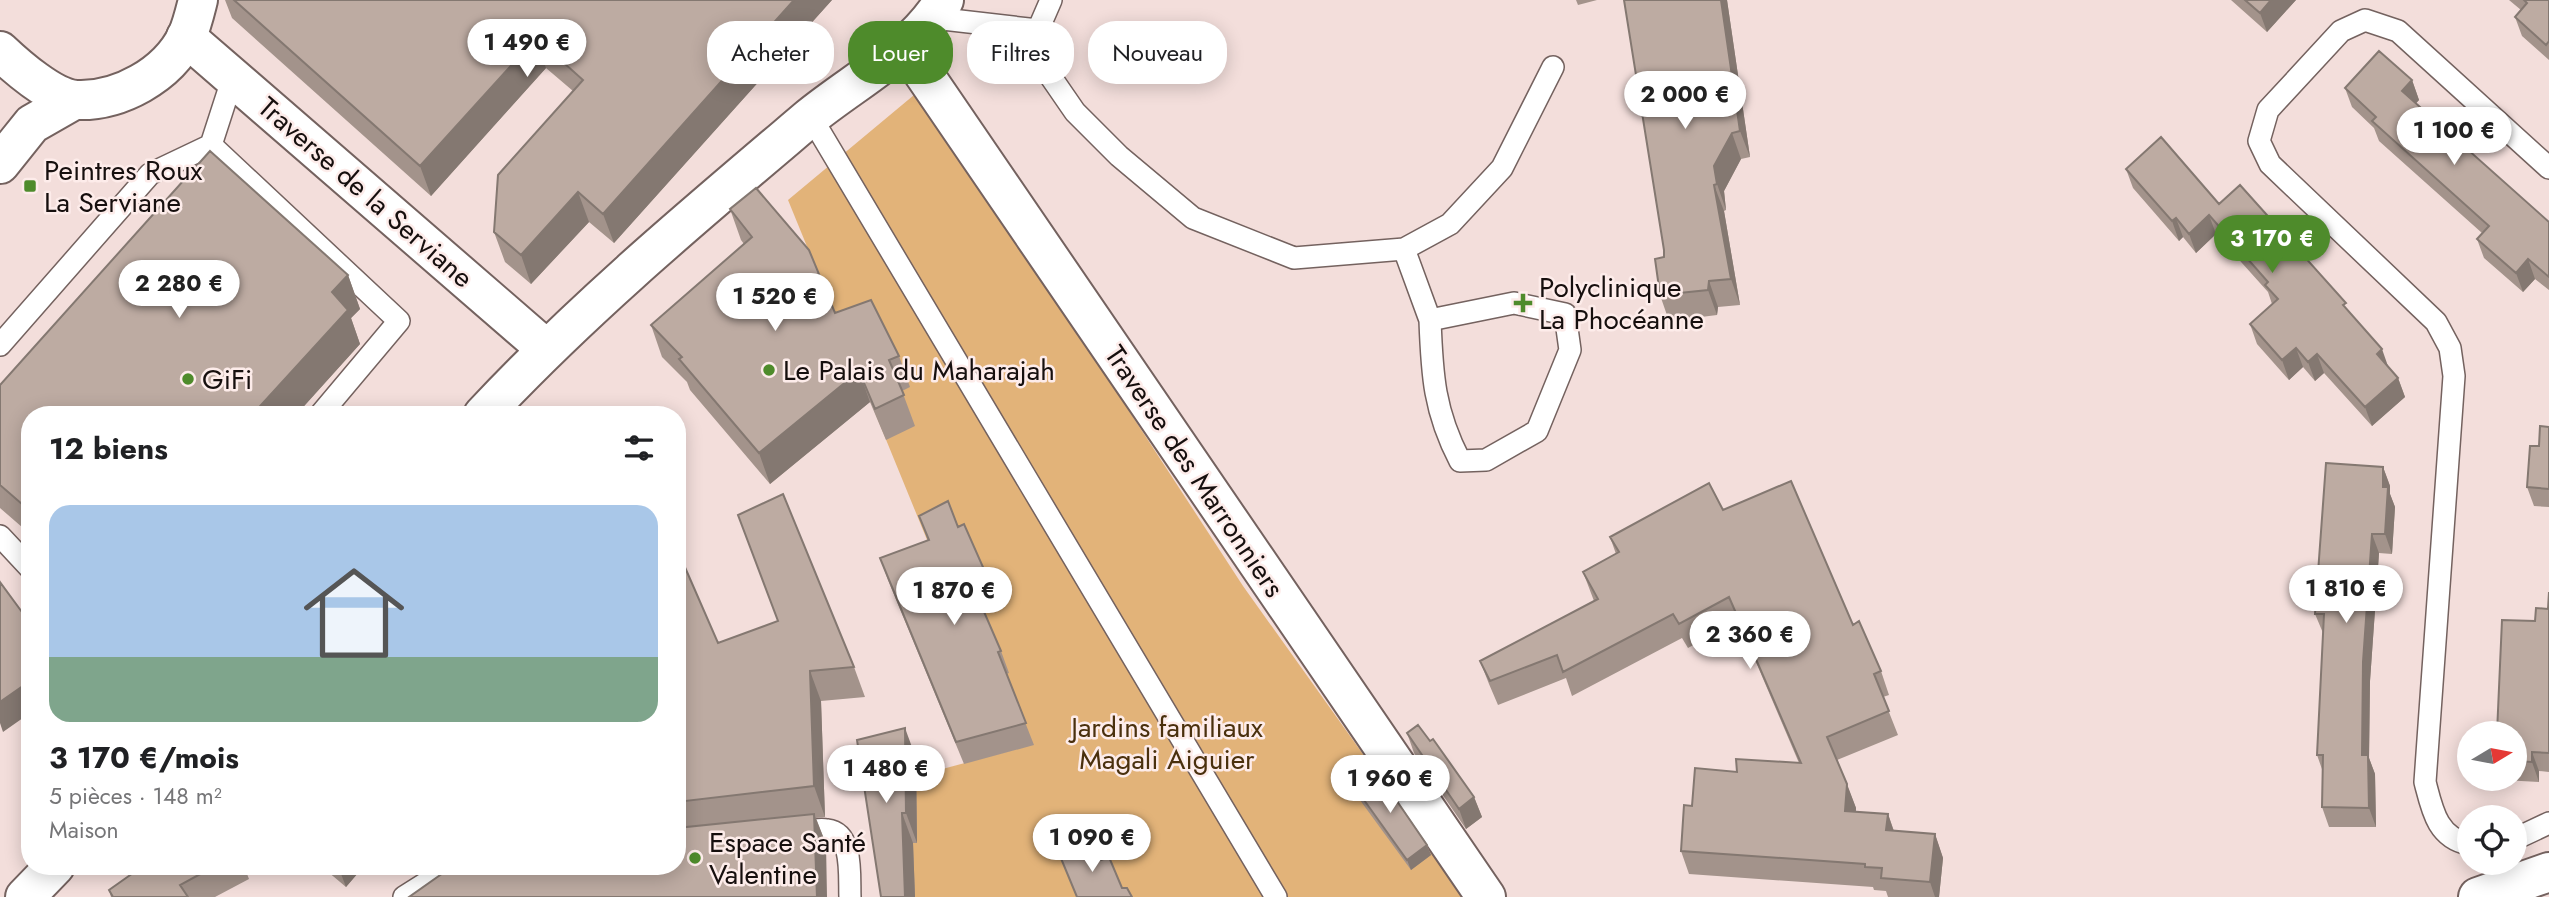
<!DOCTYPE html>
<html lang="fr">
<head>
<meta charset="utf-8">
<style>
  body { margin:0; font-family:Jost,sans-serif; background:#f6f6f6; color:#202124; height:100vh; display:flex; flex-direction:column; font-size:26px; white-space:nowrap }
  * { box-sizing:border-box; margin:0 }
  p { font-size:23px; color:#757577 }
  .icon { flex:none; width:38px; height:38px; fill:none; stroke:currentColor; stroke-width:2; stroke-linecap:round; stroke-linejoin:round }
  .map { position:relative; flex:1; overflow:hidden }
  .sheet { position:absolute; left:21px; top:406px; width:665px; height:469px; display:flex; flex-direction:column; background:#fff; border-radius:28px; box-shadow:0 4px 18px #0003 }
  .sheet>* { flex:none }
  .banner { position:absolute; left:707px; top:21px; width:665px; height:63px; display:flex; gap:14px }
  .needle { width:46px; rotate:80deg }
  .tools { position:absolute; left:2457px; top:721px; display:grid; gap:14px }
  .tools a { display:grid; place-items:center; width:70px; height:70px; border-radius:50%; background:#fff; box-shadow:0 4px 18px #0003; font-size:35px }
  .price { position:absolute; translate:-50% -60px; padding:0 16px; border-radius:24px; background:#fff; color:#222; font-size:23px; line-height:46px; filter:drop-shadow(0 2px 4px #0008) }
  .price::after { content:''; position:absolute; left:50%; top:42px; width:21px; height:16px; margin-left:-10px; background:inherit; clip-path:polygon(0 0,100% 0,50% 100%) }
  .price.on { background:#4e8b2b; color:#fff }
  ul { padding:0; list-style:none }
  li { display:grid; align-content:center; gap:14px; height:371px; padding:0 28px }
  li+li { border-top:2px solid #e0e0e0 }
  li span { display:grid; place-items:center; height:217px; border-radius:21px; color:#555 }
  li>.icon { margin-inline-start:auto }
  span .icon { width:126px; height:126px; fill:#fffc; stroke-width:1 }
  li b { font-size:30px }
  h2 { display:flex; justify-content:space-between; align-items:center; height:84px; padding:0 28px; font-size:30px }
  .pill { padding:0 24px; border-radius:28px; background:#fff; box-shadow:0 4px 18px #0003; font-size:24px; line-height:63px }
  .pill.on { background:#4e8b2b; color:#fff }
  .map>svg:first-child { display:block }
  .green { fill:#e2b379 }
  .lines { fill:none; stroke-linecap:round; stroke-linejoin:round }
  .service-casing { stroke:#74625f; stroke-width:24 }
  .minor-casing { stroke:#74625f; stroke-width:42 }
  .primary-casing { stroke:#74625f; stroke-width:42 }
  .service { stroke:#fff; stroke-width:21 }
  .minor { stroke:#fff; stroke-width:38 }
  .primary { stroke:#fff; stroke-width:38 }
  .wall { fill:#a3938b }
  .shaded-wall { fill:#847871 }
  .building { fill:#bdaba2; stroke:#847871; stroke-width:2 }
  .poi-dot { fill:#4e8b2b; stroke:#fdecea; stroke-width:2.5 }
  .labels { text-anchor:middle; stroke-width:5; stroke-linejoin:round; paint-order:stroke }
  .poi-label { font-size:28px; fill:#160f0e; stroke:#fdecea; text-anchor:start }
  .street-label { font-size:28px; fill:#160f0e; stroke:#fdecea }
  .park-label { font-size:28px; fill:#4a300d; stroke:#fdecea }
</style>
</head>
<body>
<div class="map">
<svg width="2549" height="897" viewBox="0 0 2549 897">
  <rect width="100%" height="100%" fill="#f3dedb"/>
  <path class="green" d="M 920,90 L 1243,586 L 1465,897 L 881,897 L 872,788 L 1013,750 L 788,200 Z"/>
  <g class="lines">
    <g class="service-casing">
      <path id="service" d="M 934,18 L 1038,30 L 1044,67 L 1075,112 L 1119,156 L 1193,218 L 1294,258 L 1404,249 L 1450,224 L 1502,168 L 1553,67
        M 1038,30 L 1051,0
        M 811,117 L 1276,897
        M 211,145 L 399,321 L 320,415
        M 1404,249 L 1430,320 L 1514,303 L 1565,314 L 1570,350 L 1537,431 L 1486,460 L 1460,461 C 1434,411 1432,375 1430,320
        M 0,345 L 150,174 L 211,145 L 233,77
        M 0,536 L 30,568
        M 794,833 C 804,832 817,828 827,830 C 854,833 849,877 850,897
        M 2515,839 L 2549,823
        M 2469,844 C 2437,838 2432,809 2425,782 L 2454,376 L 2450,348 L 2436,322 L 2270,164 L 2259,141 L 2268,110 L 2341,31 L 2365,20 L 2398,31 L 2549,168
        M 404,897 L 442,873 L 495,866"/>
    </g>
    <g class="minor-casing">
      <path id="minor" d="M 186,37 L 545,348
        M 904,45 L 1486,897
        M 483,415 C 583,308 697,213 809,118 C 854,81 914,51 944,0
        M 25,897 L 55,866
        M 2478,897 L 2549,872"/>
    </g>
    <g class="primary-casing">
      <path id="primary" d="M 0,51 C 17,67 52,98 76,100 C 119,102 168,75 187,36 C 192,25 195,12 198,0
        M 0,164 L 32,124 L 74,100"/>
    </g>
    <use href="#service" class="service"/>
    <use href="#minor" class="minor"/>
    <use href="#primary" class="primary"/>
  </g>
  <path class="wall" d="M 225,0 L 832,0 L 614,243 L 589,222 L 531,284 L 505,262 L 494,232 L 573,91 L 546,68 L 431,196 L 232,18 Z
    M 1576,0 L 1597,0 L 1578,5 Z
    M 1624,0 L 1727,0 L 1750,157 L 1741,159 L 1724,191 L 1726,210 L 1724,211 L 1740,305 L 1718,307 L 1717,315 L 1669,321 L 1660,295 L 1664,250 Z
    M 2231,0 L 2296,0 L 2267,32 Z
    M 2509,0 L 2549,0 L 2549,60 L 2522,36 L 2515,17 L 2521,10 Z
    M 2412,80 L 2419,100 L 2416,103 L 2549,222 L 2549,290 L 2535,279 L 2523,292 L 2484,258 L 2477,239 L 2482,233 L 2379,141 L 2374,128 L 2352,107 L 2345,88 Z
    M 2126,169 L 2219,204 L 2348,311 L 2389,368 L 2398,378 L 2405,397 L 2372,426 L 2324,373 L 2315,381 L 2303,367 L 2289,380 L 2257,344 L 2250,324 L 2272,304 L 2268,292 L 2216,234 L 2196,253 L 2183,237 L 2179,241 L 2133,188 Z
    M 730,209 L 835,313 L 899,356 L 910,387 L 902,391 L 915,426 L 886,440 L 870,402 L 770,484 L 690,390 L 687,382 L 662,357 L 651,325 L 744,244 L 741,240 Z
    M 348,275 L 360,309 L 351,318 L 360,344 L 296,415 L 30,415 L 30,534 L 0,508 L 0,385 Z
    M 2549,427 L 2549,507 L 2534,506 L 2527,487 L 2539,446 Z
    M 2383,467 L 2390,486 L 2390,494 L 2395,507 L 2392,554 L 2379,553 L 2370,681 L 2369,758 L 2375,774 L 2376,827 L 2329,827 L 2322,807 L 2323,772 L 2317,755 L 2323,633 L 2315,614 Z
    M 1723,510 L 1853,625 L 1881,671 L 1889,695 L 1883,697 L 1898,735 L 1837,760 L 1856,808 L 1856,812 L 1888,814 L 1894,831 L 1935,834 L 1943,858 L 1939,897 L 1888,897 L 1886,891 L 1874,890 L 1873,887 L 1689,874 L 1681,851 L 1692,806 L 1737,772 L 1799,763 L 1738,620 L 1688,648 L 1682,638 L 1572,696 L 1566,678 L 1498,705 L 1489,684 L 1480,661 L 1594,601 L 1583,572 L 1616,554 L 1610,537 Z
    M 919,516 L 958,527 L 990,583 L 998,605 L 984,612 L 1001,651 L 1009,673 L 1006,674 L 1034,745 L 964,764 L 888,580 L 880,558 L 928,541 Z
    M 677,549 L 718,643 L 854,667 L 865,697 L 821,701 L 825,817 L 816,818 L 826,844 L 677,866 Z
    M 2549,592 L 2549,772 L 2539,771 L 2539,782 L 2503,780 L 2503,779 L 2515,779 L 2515,733 L 2535,621 L 2548,609 Z
    M 1407,733 L 1430,741 L 1474,797 L 1482,817 L 1466,829 L 1414,753 Z
    M 916,758 L 917,843 L 913,843 L 915,897 L 881,897 Z
    M 1354,786 L 1427,845 L 1431,855 L 1411,870 L 1357,796 Z
    M 143,866 L 244,866 L 249,879 L 215,897 L 111,897 L 109,890 Z
    M 321,866 L 364,866 L 346,887 Z"/>
  <path class="shaded-wall" d="M 794,0 L 832,0 L 614,243 L 603,214 Z
    M 1721,0 L 1727,0 L 1750,157 L 1740,131 Z
    M 2271,0 L 2296,0 L 2267,32 L 2260,13 Z
    M 536,38 L 546,68 L 431,196 L 420,166 Z
    M 2412,80 L 2419,100 L 2409,111 L 2402,91 Z
    M 1732,133 L 1741,159 L 1724,191 L 1726,210 L 1717,184 L 1714,166 Z
    M 1714,185 L 1724,211 L 1740,305 L 1731,279 Z
    M 578,192 L 589,222 L 531,284 L 521,255 Z
    M 2209,215 L 2216,234 L 2196,253 L 2189,234 Z
    M 2176,218 L 2183,237 L 2179,241 L 2172,221 Z
    M 2528,259 L 2535,279 L 2523,292 L 2516,273 Z
    M 348,275 L 360,309 L 351,318 L 360,344 L 296,415 L 252,415 L 332,292 Z
    M 1709,281 L 1718,307 L 1717,315 L 1708,290 Z
    M 2296,348 L 2303,367 L 2289,380 L 2282,360 Z
    M 2382,349 L 2389,369 L 2377,354 Z
    M 2317,354 L 2324,373 L 2315,381 L 2308,362 Z
    M 859,371 L 870,402 L 770,484 L 759,453 Z
    M 2398,378 L 2405,397 L 2372,426 L 2365,407 Z
    M 2383,467 L 2390,486 L 2390,494 L 2395,507 L 2392,554 L 2385,534 Z
    M 2372,534 L 2379,553 L 2370,681 L 2369,758 L 2375,774 L 2376,827 L 2369,808 L 2362,755 L 2363,662 Z
    M 810,671 L 821,701 L 825,817 L 814,786 Z
    M 30,681 L 30,713 L 3,732 L 0,723 L 0,702 Z
    M 905,728 L 916,758 L 917,843 L 906,813 Z
    M 2532,752 L 2539,771 L 2539,782 L 2532,762 Z
    M 1847,784 L 1856,808 L 1854,835 L 1845,811 Z
    M 1474,797 L 1482,817 L 1466,829 L 1459,809 Z
    M 902,813 L 913,843 L 915,897 L 905,897 Z
    M 814,814 L 826,844 L 827,897 L 817,897 Z
    M 1888,814 L 1896,838 L 1886,830 Z
    M 1935,834 L 1943,858 L 1939,897 L 1935,897 L 1930,882 Z
    M 1427,845 L 1431,855 L 1411,870 L 1407,860 Z
    M 338,866 L 364,866 L 346,887 Z"/>
  <path class="building" d="M 234,0 L 794,0 L 603,214 L 578,192 L 521,255 L 494,232 L 498,175 L 583,80 L 536,38 L 420,166 Z
    M 1624,0 L 1721,0 L 1740,131 L 1732,133 L 1714,166 L 1717,184 L 1714,185 L 1731,279 L 1709,281 L 1708,290 L 1660,295 L 1655,259 L 1664,257 L 1664,250 Z
    M 2245,0 L 2271,0 L 2260,13 Z
    M 2524,0 L 2549,0 L 2549,41 L 2546,45 L 2515,17 L 2527,3 Z
    M 2379,51 L 2412,80 L 2402,91 L 2549,222 L 2549,277 L 2528,259 L 2516,273 L 2477,239 L 2489,226 L 2372,121 L 2376,117 L 2345,88 Z
    M 2161,137 L 2219,204 L 2240,185 L 2346,303 L 2343,305 L 2382,349 L 2377,354 L 2398,378 L 2365,407 L 2317,354 L 2308,362 L 2296,348 L 2282,360 L 2250,324 L 2278,299 L 2265,285 L 2268,282 L 2209,215 L 2189,234 L 2176,218 L 2172,221 L 2126,169 Z
    M 210,151 L 348,275 L 332,292 L 348,310 L 252,415 L 30,415 L 30,511 L 0,485 L 0,385 Z
    M 756,188 L 809,250 L 835,313 L 871,300 L 899,356 L 889,360 L 904,395 L 875,409 L 859,371 L 759,453 L 679,359 L 682,357 L 651,325 L 752,237 L 730,209 Z
    M 2540,426 L 2549,427 L 2549,489 L 2527,487 L 2530,446 L 2539,446 Z
    M 2326,463 L 2383,467 L 2383,487 L 2388,487 L 2385,534 L 2372,534 L 2363,662 L 2362,755 L 2368,755 L 2369,808 L 2322,807 L 2323,755 L 2317,755 L 2324,614 L 2315,614 Z
    M 1791,481 L 1853,625 L 1859,621 L 1881,671 L 1874,674 L 1889,711 L 1827,737 L 1847,784 L 1845,811 L 1888,814 L 1886,830 L 1935,834 L 1930,882 L 1881,878 L 1882,868 L 1865,867 L 1865,864 L 1681,851 L 1684,805 L 1692,806 L 1695,768 L 1737,772 L 1736,759 L 1801,763 L 1729,597 L 1679,624 L 1673,614 L 1563,672 L 1557,655 L 1490,681 L 1480,661 L 1598,599 L 1583,572 L 1619,552 L 1610,537 L 1709,483 L 1723,510 Z
    M 783,494 L 854,667 L 810,671 L 814,786 L 677,802 L 677,549 L 718,643 L 778,621 L 738,515 Z
    M 948,501 L 958,527 L 964,524 L 990,583 L 975,591 L 1001,651 L 998,652 L 1026,723 L 956,742 L 880,558 L 929,540 L 919,516 Z
    M 0,582 L 30,623 L 30,681 L 0,702 Z
    M 2549,592 L 2549,753 L 2532,752 L 2532,762 L 2515,761 L 2515,733 L 2497,733 L 2502,620 L 2535,621 L 2536,608 L 2548,609 Z
    M 1418,725 L 1430,741 L 1433,739 L 1474,797 L 1459,809 L 1407,733 Z
    M 905,728 L 906,813 L 902,813 L 905,897 L 881,897 L 857,740 Z
    M 1375,769 L 1427,845 L 1407,860 L 1354,786 Z
    M 814,814 L 817,897 L 409,897 L 453,866 L 677,866 L 677,828 Z
    M 1092,842 L 1101,860 L 1109,857 L 1122,888 L 1127,888 L 1132,897 L 1077,897 L 1060,856 Z
    M 143,866 L 215,866 L 180,885 L 188,897 L 113,897 L 109,890 Z"/>
  <g class="poi-dot">
    <rect x="23" y="179" width="14" height="14" rx="3.5"/>
    <path d="M1519.5 292.5h7v7h7v7h-7v7h-7v-7h-7v-7h7z"/>
    <circle cx="769" cy="370" r="7"/>
    <circle cx="188" cy="379" r="7"/>
    <circle cx="695" cy="858" r="7"/>
  </g>
  <g class="labels">
    <g class="poi-label">
      <text x="44" y="180">Peintres Roux<tspan x="44" dy="32">La Serviane</tspan></text>
      <text x="1539" y="297">Polyclinique<tspan x="1539" dy="32">La Phocéanne</tspan></text>
      <text x="783" y="380">Le Palais du Maharajah</text>
      <text x="202" y="389">GiFi</text>
      <text x="709" y="852">Espace Santé<tspan x="709" dy="32">Valentine</tspan></text>
    </g>
    <g class="street-label">
      <text transform="translate(366 192) rotate(41)" y="10">Traverse de la Serviane</text>
      <text transform="translate(1195 471) rotate(56)" y="10">Traverse des Marronniers</text>
    </g>
    <g class="park-label">
      <text x="1167" y="737">Jardins familiaux<tspan x="1167" dy="32">Magali Aiguier</tspan></text>
    </g>
  </g>
</svg>
<div class="tools">
<a><svg class="needle" viewBox="-14 -14 28 28"><path d="M0-13l5 13h-10z" fill="#e53935"/><path d="M0 13l5-13h-10z" fill="#757577"/></svg></a>
<a><svg class="icon" aria-label="locate" viewBox="0 0 24 24"><circle cx="12" cy="12" r="6"/><path d="M12 2v4M12 18v4M2 12h4M18 12h4"/></svg></a>
</div>
<b class="price" style="left:527px;top:79px">1 490 €</b>
<b class="price" style="left:1685px;top:131px">2 000 €</b>
<b class="price" style="left:2454px;top:167px">1 100 €</b>
<b class="price on" style="left:2272px;top:275px">3 170 €</b>
<b class="price" style="left:179px;top:320px">2 280 €</b>
<b class="price" style="left:775px;top:333px">1 520 €</b>
<b class="price" style="left:2346px;top:625px">1 810 €</b>
<b class="price" style="left:954px;top:627px">1 870 €</b>
<b class="price" style="left:1750px;top:671px">2 360 €</b>
<b class="price" style="left:886px;top:805px">1 480 €</b>
<b class="price" style="left:1390px;top:815px">1 960 €</b>
<b class="price" style="left:1092px;top:874px">1 090 €</b>
<div class="banner">
<a class="pill">Acheter</a>
<a class="pill on">Louer</a>
<a class="pill">Filtres</a>
<a class="pill">Nouveau</a>
</div>
<section class="sheet">
<h2>12 biens<svg class="icon" aria-label="filters" viewBox="0 0 24 24"><path d="M4 7h16M4 17h16"/><circle cx="9" cy="7" r="2"/><circle cx="15" cy="17" r="2"/></svg></h2>
<ul>
<li><span style="background:linear-gradient(#a9c7e8 70%,#7fa58c 0)"><svg class="icon" aria-label="home" viewBox="0 0 24 24"><path d="M3 11l9-7 9 7M6 9v11h12V9"/></svg></span><div><b>3 170 €/mois</b><p>5 pièces · 148 m²</p><p>Maison</p></div></li>
</ul>
</section>
</div>
</body>
</html>
